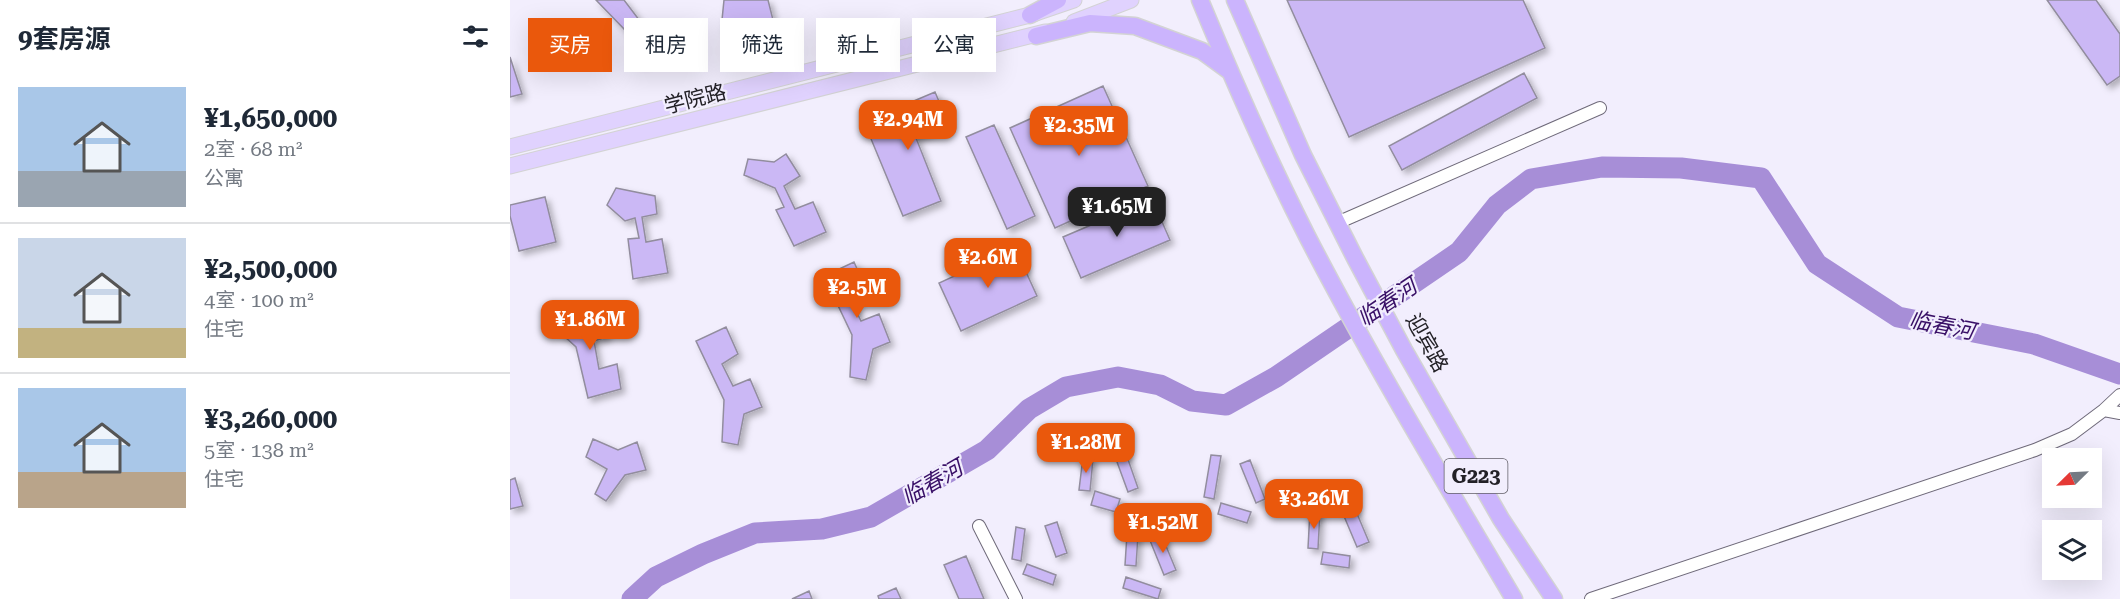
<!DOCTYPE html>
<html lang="zh">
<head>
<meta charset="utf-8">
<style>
  body { margin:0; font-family:"Roboto Serif","Noto Sans SC",serif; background:#f2f2f3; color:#1f2937; height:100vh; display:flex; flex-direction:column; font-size:22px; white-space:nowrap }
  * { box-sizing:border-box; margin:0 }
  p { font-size:20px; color:#747a83 }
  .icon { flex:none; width:33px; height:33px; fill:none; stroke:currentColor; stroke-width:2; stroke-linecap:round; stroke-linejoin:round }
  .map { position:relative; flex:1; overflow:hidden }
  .details { display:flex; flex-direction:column; background:#fff; width:510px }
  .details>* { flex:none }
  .guide { position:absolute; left:18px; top:18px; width:570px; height:54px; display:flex; gap:12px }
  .needle { width:39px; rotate:246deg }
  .controls { position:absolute; left:1532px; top:448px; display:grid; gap:12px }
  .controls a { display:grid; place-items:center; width:60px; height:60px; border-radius:0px; background:#fff; box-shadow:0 6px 24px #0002; font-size:30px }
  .price { position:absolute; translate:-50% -51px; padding:0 14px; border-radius:12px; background:#ea580c; color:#fff; font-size:20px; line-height:39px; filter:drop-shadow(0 2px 3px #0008) }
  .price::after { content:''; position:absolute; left:50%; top:36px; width:18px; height:14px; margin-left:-9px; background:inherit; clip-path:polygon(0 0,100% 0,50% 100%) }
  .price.current { background:#222; color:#fff }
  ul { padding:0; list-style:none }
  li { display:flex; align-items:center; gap:18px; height:150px; padding:0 18px }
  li+li { border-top:2px solid #e0e1e3 }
  li span { display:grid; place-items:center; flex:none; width:168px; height:120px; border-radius:0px; color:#555 }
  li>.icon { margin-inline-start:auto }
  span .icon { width:72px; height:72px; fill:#fffc; stroke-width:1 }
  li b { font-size:26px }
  h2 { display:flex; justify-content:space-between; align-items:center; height:72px; padding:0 18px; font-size:26px }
  .tag { padding:0 21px; border-radius:0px; background:#fff; box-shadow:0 6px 24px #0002; font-size:21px; line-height:54px }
  .tag.current { background:#ea580c; color:#fff }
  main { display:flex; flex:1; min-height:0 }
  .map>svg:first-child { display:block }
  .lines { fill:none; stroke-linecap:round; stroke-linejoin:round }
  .river { stroke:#a78ed7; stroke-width:21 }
  .building { fill:#cbb8f5; stroke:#928d9e; stroke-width:1.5; filter:url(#shadow) }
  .minor-casing { stroke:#6f6a7a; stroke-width:14 }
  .major-casing { stroke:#d3d3d4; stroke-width:17 }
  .highway-casing { stroke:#d3d3d4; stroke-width:19 }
  .minor { stroke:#fff; stroke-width:12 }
  .major { stroke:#e0d2fe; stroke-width:15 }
  .highway { stroke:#cbb4fd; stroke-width:16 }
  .labels { text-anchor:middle; stroke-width:4.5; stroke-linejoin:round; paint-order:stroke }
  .shield { fill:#f2eefd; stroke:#615e67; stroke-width:1.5 }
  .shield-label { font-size:20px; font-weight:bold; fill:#232127 }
  .street-label { font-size:21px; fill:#232127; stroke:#f2eefd }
  .water-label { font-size:22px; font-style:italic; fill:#391067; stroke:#f2eefd }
</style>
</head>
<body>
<main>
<section class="details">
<h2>9套房源<svg class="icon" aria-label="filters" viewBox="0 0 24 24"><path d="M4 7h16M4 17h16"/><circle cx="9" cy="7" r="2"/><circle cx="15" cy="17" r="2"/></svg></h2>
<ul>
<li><span style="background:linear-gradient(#a9c7e8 70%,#9aa5b1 0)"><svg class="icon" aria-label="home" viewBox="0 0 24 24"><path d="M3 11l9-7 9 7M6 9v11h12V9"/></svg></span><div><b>¥1,650,000</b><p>2室 · 68 m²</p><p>公寓</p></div></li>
<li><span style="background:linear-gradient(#c9d6e8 75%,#c2b280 0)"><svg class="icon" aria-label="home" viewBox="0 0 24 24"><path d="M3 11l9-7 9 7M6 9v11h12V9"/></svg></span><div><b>¥2,500,000</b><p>4室 · 100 m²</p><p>住宅</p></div></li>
<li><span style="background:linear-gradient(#a9c7e8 70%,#b9a48a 0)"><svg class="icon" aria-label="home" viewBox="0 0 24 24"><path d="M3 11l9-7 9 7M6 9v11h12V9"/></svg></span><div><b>¥3,260,000</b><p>5室 · 138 m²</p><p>住宅</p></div></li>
</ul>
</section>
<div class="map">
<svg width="1610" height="599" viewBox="0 0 1610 599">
  <defs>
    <filter id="shadow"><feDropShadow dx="4" dy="4" stdDeviation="3" flood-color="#0004"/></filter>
  </defs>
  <rect width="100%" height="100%" fill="#f2eefd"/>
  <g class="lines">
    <path class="river" d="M 122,599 L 146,577 L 193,554 L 245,533 L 312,529 L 361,517 L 477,450 L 519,409 L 556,387 L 608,377 L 650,385 L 682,401 L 716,405 L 766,377 L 949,252 L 987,205 L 1021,179 L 1092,167 L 1171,168 L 1251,178 L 1307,264 L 1388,317 L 1524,344 L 1610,374"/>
  </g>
  <path class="building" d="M 86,0 L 114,0 L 136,29 L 152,21 L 164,51 L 130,63 L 114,29 Z
    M 214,0 L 258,0 L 266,32 L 221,44 L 220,32 L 211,30 Z
    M 777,0 L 1013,0 L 1035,48 L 839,137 Z
    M 1537,0 L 1586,0 L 1610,34 L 1610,76 L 1597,85 Z
    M 0,57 L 12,94 L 0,97 Z
    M 1014,73 L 1027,98 L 892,170 L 879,146 Z
    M 593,86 L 638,186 L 545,228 L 500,128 Z
    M 425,92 L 439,125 L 406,138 L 431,201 L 393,216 L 354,122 Z
    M 484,125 L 525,216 L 497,229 L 456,137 Z
    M 276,154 L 290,176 L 274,186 L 285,209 L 303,202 L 316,232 L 284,246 L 266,210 L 274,207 L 265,188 L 234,175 L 238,159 L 264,162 Z
    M 106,188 L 145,196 L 147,214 L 132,217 L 136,242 L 152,239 L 158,273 L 123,279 L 118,239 L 129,238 L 125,218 L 115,221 L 97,205 Z
    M 35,197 L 46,242 L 9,251 L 0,216 L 0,205 Z
    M 642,199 L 660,240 L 571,278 L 553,237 Z
    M 505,248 L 527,296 L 451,331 L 429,283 Z
    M 344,262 L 356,289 L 340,299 L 351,321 L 369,314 L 380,342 L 363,349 L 356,380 L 340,377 L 342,335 L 314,276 Z
    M 54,310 L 71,318 L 93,311 L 97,337 L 84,341 L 89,369 L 107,364 L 111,389 L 78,398 L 66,347 L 44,327 Z
    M 216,327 L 228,354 L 212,364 L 223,386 L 240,379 L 252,407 L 234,414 L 228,445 L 212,442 L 214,400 L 186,341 Z
    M 83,439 L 108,450 L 127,442 L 136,470 L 115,475 L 96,501 L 85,494 L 97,469 L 76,457 Z
    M 614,448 L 628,488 L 618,492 L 603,451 Z
    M 701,455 L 711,456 L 704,499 L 694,497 Z
    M 573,457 L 583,459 L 580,491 L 569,490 Z
    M 740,460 L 755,499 L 746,503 L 730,464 Z
    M 5,478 L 13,506 L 0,509 L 0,480 Z
    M 585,491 L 610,499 L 606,512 L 581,505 Z
    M 840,497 L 859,542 L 847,547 L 828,502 Z
    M 711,503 L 741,512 L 737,523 L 708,514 Z
    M 800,510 L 810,511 L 808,549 L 798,548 Z
    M 547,522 L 557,553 L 546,557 L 535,526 Z
    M 506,527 L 515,529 L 511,561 L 502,559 Z
    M 617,534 L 628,535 L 626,566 L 615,565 Z
    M 651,534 L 666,570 L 654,575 L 639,538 Z
    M 813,552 L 840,556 L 839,568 L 811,564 Z
    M 456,556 L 474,599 L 449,599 L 434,565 Z
    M 517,564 L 546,575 L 543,585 L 513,574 Z
    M 616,577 L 651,589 L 648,599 L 613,588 Z
    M 386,588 L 391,599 L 369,599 L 368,596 Z
    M 299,591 L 302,599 L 282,599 Z"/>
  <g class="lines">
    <g class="minor-casing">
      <path id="minor" d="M 827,223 L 1090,108
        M 1594,410 L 1610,413
        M 469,526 L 506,599
        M 1081,599 L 1525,450 L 1562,434 L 1594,410 L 1610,395"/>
    </g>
    <g class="major-casing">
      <path id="major" d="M 564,22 L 621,0
        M 0,147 L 520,15 L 564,0
        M 0,166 L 535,32"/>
    </g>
    <g class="highway-casing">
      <path id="highway" d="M 690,0 C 723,80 758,159 797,236 C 861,360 933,479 1004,599
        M 725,0 L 793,155 L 845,258 L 894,350 L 991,519 L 1044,599
        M 520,15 L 548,0
        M 526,36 L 580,23 L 625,26 L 692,51 L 718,70"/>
    </g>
    <use href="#minor" class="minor"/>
    <use href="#major" class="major"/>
    <use href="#highway" class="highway"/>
  </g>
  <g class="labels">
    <rect class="shield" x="934.5" y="459" width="63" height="34" rx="4.5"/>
    <g class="shield-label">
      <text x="966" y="483">G223</text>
    </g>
    <g class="street-label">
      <text transform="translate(185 99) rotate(-14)" y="7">学院路</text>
      <text transform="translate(917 343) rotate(61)" y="7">迎宾路</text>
    </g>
    <g class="water-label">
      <text transform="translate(877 302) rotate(-34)" y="8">临春河</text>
      <text transform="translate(1432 325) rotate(11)" y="8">临春河</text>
      <text transform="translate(422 482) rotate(-30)" y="8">临春河</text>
    </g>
  </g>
</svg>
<div class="controls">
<a><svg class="needle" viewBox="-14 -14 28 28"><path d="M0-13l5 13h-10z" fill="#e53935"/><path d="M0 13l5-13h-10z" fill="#747a83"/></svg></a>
<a><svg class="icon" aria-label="layers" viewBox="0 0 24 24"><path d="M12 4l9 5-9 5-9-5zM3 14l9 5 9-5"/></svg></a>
</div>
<b class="price" style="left:398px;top:151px">¥2.94M</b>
<b class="price" style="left:569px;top:157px">¥2.35M</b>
<b class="price current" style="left:607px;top:238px">¥1.65M</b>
<b class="price" style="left:478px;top:289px">¥2.6M</b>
<b class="price" style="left:347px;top:319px">¥2.5M</b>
<b class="price" style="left:80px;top:351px">¥1.86M</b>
<b class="price" style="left:576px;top:474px">¥1.28M</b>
<b class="price" style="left:804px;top:530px">¥3.26M</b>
<b class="price" style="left:653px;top:554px">¥1.52M</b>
<div class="guide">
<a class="tag current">买房</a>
<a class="tag">租房</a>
<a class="tag">筛选</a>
<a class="tag">新上</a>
<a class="tag">公寓</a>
</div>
</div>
</main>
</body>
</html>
